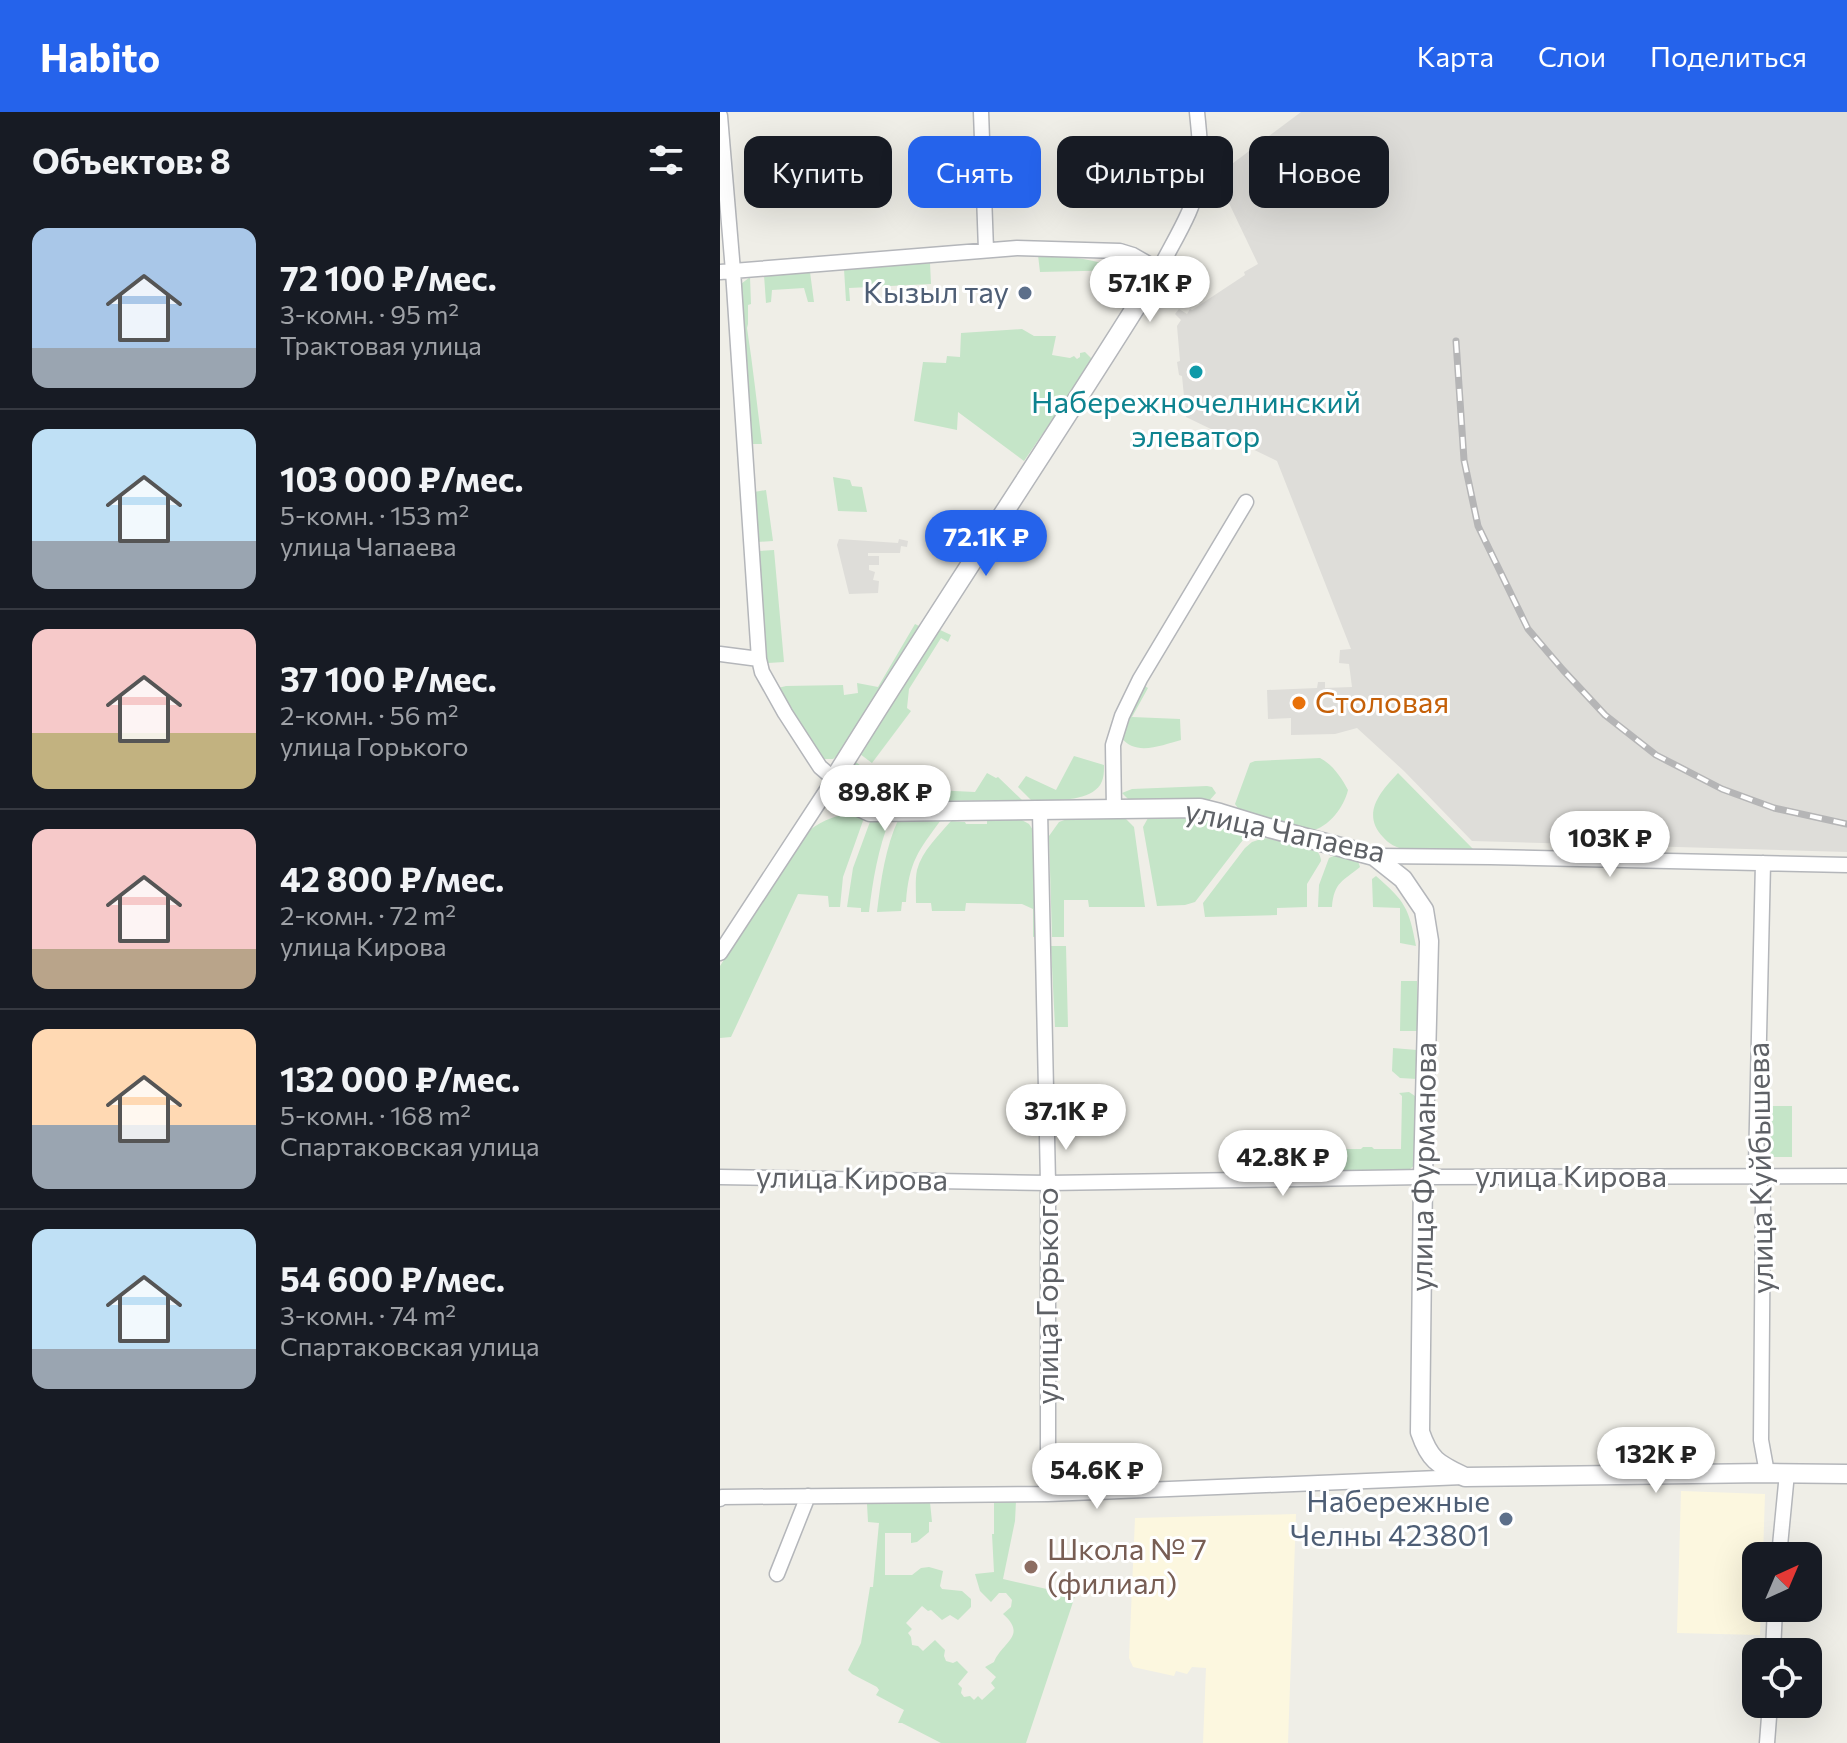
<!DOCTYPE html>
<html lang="ru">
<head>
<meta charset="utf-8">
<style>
  body { margin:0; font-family:Commissioner,sans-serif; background:#242831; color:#f1f3f6; height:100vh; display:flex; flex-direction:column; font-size:30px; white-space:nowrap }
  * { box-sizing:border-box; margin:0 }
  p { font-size:26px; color:#9ea1a6 }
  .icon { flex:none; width:44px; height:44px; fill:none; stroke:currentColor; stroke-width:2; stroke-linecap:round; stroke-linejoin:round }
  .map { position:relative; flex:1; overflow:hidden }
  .panel { display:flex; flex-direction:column; background:#171b24; width:720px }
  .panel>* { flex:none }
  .guide { position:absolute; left:24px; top:24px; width:760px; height:72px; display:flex; gap:16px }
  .needle { width:52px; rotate:44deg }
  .tools { position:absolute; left:1022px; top:1430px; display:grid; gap:16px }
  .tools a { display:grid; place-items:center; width:80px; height:80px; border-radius:16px; background:#171b24; box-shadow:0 8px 32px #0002; font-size:40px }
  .price { position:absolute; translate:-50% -68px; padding:0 18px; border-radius:28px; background:#fff; color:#222; font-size:26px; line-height:52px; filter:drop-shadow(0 2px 4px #0008) }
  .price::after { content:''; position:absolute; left:50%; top:48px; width:24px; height:18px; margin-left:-12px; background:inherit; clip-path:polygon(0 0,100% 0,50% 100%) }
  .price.active { background:#2563eb; color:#fff }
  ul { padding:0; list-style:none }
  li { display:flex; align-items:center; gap:24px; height:200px; padding:0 32px }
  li+li { border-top:2px solid #363941 }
  li span { display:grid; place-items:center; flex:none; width:224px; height:160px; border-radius:16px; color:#555 }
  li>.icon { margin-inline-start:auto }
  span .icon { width:96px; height:96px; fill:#fffc; stroke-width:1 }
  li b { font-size:34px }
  h2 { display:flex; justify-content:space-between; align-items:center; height:96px; padding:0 32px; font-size:34px }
  .chip { padding:0 28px; border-radius:16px; background:#171b24; box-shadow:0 8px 32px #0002; font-size:28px; line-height:72px }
  .chip.active { background:#2563eb; color:#fff }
  header { display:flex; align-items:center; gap:48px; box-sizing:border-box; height:112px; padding:0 40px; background:#2563eb; color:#fff }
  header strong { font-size:38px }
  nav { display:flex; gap:44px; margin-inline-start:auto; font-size:28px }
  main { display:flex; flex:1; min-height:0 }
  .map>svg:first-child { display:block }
  .commercial { fill:#fcf7df }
  .industrial { fill:#deddd9 }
  .green { fill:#c5e5c8 }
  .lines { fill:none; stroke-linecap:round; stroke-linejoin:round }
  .minor-casing { stroke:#b4b6ba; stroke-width:17 }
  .tertiary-casing { stroke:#b4b6ba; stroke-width:21 }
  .minor { stroke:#fff; stroke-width:14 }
  .tertiary { stroke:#fff; stroke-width:18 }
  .rail-casing { stroke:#b5b5b6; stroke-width:7 }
  .rail { stroke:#fff; stroke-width:4; stroke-dasharray:12; stroke-linecap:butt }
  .service-dot { fill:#5c6f8a; stroke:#fff; stroke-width:3 }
  .culture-dot { fill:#0f9aa8; stroke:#fff; stroke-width:3 }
  .food-dot { fill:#e8710a; stroke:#fff; stroke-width:3 }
  .education-dot { fill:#8d6e63; stroke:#fff; stroke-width:3 }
  .labels { text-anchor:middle; stroke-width:6; stroke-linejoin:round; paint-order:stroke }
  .service-label { font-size:30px; fill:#4e5e75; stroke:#fff; text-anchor:end }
  .culture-label { font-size:30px; fill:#0d838f; stroke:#fff }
  .food-label { font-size:30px; fill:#c56008; stroke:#fff; text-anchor:start }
  .street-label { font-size:30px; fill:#5e6166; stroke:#fff }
  .education-label { font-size:30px; fill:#785e54; stroke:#fff; text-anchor:start }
</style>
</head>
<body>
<header>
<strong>Habito</strong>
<nav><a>Карта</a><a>Слои</a><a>Поделиться</a></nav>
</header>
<main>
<section class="panel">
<h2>Объектов: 8<svg class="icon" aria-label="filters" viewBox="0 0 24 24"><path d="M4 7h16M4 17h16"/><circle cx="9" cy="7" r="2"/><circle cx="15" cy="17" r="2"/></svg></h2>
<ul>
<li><span style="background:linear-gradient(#a9c7e8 75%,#9aa5b1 0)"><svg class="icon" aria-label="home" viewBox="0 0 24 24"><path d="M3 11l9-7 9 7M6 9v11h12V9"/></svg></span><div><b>72 100 ₽/мес.</b><p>3-комн. · 95 m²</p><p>Трактовая улица</p></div></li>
<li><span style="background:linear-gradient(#bfe0f5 70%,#9aa5b1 0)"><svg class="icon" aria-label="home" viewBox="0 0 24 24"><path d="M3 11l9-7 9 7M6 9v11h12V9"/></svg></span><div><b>103 000 ₽/мес.</b><p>5-комн. · 153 m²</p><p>улица Чапаева</p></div></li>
<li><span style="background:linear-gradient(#f6c9c9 65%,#c2b280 0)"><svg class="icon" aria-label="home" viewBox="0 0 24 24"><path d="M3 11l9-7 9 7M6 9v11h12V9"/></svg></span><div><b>37 100 ₽/мес.</b><p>2-комн. · 56 m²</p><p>улица Горького</p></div></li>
<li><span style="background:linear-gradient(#f6c9c9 75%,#b9a48a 0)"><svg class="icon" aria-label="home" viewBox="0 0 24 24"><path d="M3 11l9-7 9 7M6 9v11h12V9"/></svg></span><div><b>42 800 ₽/мес.</b><p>2-комн. · 72 m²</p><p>улица Кирова</p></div></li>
<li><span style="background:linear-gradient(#ffd9b3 60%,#9aa5b1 0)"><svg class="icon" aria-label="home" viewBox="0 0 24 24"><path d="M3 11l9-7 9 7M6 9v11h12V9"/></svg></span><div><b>132 000 ₽/мес.</b><p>5-комн. · 168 m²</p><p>Спартаковская улица</p></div></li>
<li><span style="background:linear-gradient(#bfe0f5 75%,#9aa5b1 0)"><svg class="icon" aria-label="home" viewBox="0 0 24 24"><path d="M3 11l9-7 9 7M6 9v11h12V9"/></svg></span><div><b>54 600 ₽/мес.</b><p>3-комн. · 74 m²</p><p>Спартаковская улица</p></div></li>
</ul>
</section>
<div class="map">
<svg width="1127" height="1631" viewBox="0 0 1127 1631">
  <rect width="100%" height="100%" fill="#efeee7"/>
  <path class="commercial" d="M 961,1379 L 1045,1382 L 1043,1444 L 1036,1444 L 1036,1496 L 1041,1496 L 1040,1523 L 957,1521 Z
    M 576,1402 L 568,1631 L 483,1631 L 486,1556 L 472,1555 L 467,1562 L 456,1559 L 454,1564 L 413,1555 L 409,1546 L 415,1406 Z"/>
  <path class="industrial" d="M 581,0 L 1127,0 L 1127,740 L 752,729 L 684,659 L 637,616 L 615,622 L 571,623 L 571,606 L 548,607 L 547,578 L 597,576 L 598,570 L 605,570 L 605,576 L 632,575 L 629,552 L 619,551 L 620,538 L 631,537 L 557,349 L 466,305 L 462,264 L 459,263 L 457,250 L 460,249 L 457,214 L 461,208 L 455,202 L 459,197 L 467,202 L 470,197 L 472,198 L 525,163 L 524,160 L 538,152 L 496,64 Z
    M 119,427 L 178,431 L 179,427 L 188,429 L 187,435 L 181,434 L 180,441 L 148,441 L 148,444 L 159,444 L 159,453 L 149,453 L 149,458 L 155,460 L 153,468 L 159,469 L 158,481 L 129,482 L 117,433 Z"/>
  <path class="green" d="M 318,143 C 350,144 374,147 405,158 L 320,160 Z
    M 210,151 L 211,172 L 129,176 L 130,189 L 126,189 L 124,157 Z
    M 90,160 L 94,190 L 88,190 L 84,176 L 52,178 L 51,190 L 46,191 L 44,163 Z
    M 30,165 L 31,192 L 28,193 L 28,212 L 27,216 C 33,255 37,293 42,332 L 32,332 L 26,278 L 21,172 Z
    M 302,217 L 314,224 L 336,224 L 332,243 L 350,246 L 354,244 L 357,247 L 360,245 L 360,241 L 365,240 L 373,248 L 304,349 L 238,300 L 237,318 L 194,309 L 203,250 L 226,251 L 227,244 L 240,245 L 241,221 Z
    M 113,365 L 130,368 L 132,374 L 142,375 L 147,400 L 118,399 Z
    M 46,378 L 53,429 L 38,430 L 34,380 Z
    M 54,438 L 64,550 L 48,551 L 42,524 L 38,439 Z
    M 195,512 L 199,514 L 123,639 L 113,647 L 103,647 L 97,643 L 58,576 L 66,574 L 123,573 L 124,583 L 138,581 L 137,571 L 158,575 Z
    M 218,517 L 231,523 L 228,530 L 221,526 L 189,577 L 187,596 L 191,599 L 152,651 L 140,642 Z
    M 423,573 L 428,576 L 412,605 L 460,607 L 461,628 C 442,633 415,645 401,625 L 407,605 Z
    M 354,644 L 384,653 C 384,657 384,662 383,666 C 377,692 331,688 311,688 L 298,675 L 306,664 L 336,678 Z
    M 600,646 C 613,653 621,665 628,678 C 624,695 609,715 591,719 L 520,699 L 515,692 L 530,651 L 535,649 Z
    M 130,651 L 137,651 L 147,658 L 138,671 L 139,677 L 195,677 L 195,690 C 167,690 112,696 130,651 Z
    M 267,661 L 276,666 L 278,665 L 302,688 L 213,689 L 214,678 L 255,680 Z
    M 678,661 L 754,738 C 733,738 705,741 685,737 C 676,736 669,732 663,725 C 641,702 660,680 678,661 Z
    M 487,674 L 492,675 L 496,681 L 488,690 L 410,689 L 402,681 L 412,677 Z
    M 123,703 L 144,706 L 123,765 L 120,795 L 109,795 L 108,784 L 78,782 L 11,925 L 0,926 L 0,854 L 81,726 C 93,714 106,706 123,703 Z
    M 179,706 L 221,708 C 198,739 189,750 186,790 L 182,790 L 181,799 L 157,800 C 161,768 165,736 179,706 Z
    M 350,706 L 405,706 L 414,715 L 425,795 L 369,795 L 368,788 L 344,788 L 344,825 L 332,825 L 329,724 L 339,710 Z
    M 428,706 C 452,706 513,702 526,724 L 475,790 L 465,793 L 437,794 L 423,715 Z
    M 151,707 L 170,707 C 158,737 153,767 149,800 L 141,800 L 141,796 L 127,795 L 133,756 Z
    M 300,707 L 309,712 L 315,721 L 317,824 L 313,825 L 313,797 L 302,792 L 246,791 L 245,799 L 212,799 L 211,791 L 196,791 C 196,780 195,768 197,758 C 202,739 219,723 231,709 L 245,710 L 246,712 L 267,712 L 267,708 Z
    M 544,726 L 595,736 C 598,740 601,744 601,749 L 587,772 L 587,795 L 557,796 L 557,803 L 485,805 L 483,791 L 525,736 L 532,730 Z
    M 616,743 L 638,749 L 640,755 C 623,769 614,770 612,795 L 598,795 L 599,773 L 609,746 Z
    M 656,764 C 685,789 689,796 696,834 L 680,831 L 680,796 L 653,795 L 652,767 Z
    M 331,834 L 346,834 L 348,915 L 335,915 Z
    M 681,869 L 697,869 L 699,919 L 680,919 Z
    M 673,936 L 697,938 L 697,967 L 680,966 L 672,959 Z
    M 689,980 L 698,986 L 697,1051 L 690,1057 L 686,1058 L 611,1059 C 601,1054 601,1045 601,1035 L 615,1034 L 618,1037 L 641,1037 L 643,1035 L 652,1035 L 654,1037 L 681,1037 L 682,984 L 679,981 Z
    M 1047,994 L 1072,994 L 1072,1045 L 1047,1045 Z
    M 274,1389 L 296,1389 L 295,1409 L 283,1467 L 331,1478 L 356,1481 L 306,1631 L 221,1631 L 182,1611 L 178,1611 L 184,1598 L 156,1583 L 159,1578 L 157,1575 L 132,1562 L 128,1558 L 141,1531 L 150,1475 L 153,1475 L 159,1411 L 148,1410 L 147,1392 L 210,1390 L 212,1410 L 209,1410 L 209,1420 L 197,1430 L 191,1431 L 191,1421 L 165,1421 L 165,1463 L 192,1463 L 201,1456 L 209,1455 L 223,1459 L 220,1474 L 222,1477 L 242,1479 L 251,1487 L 251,1495 L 238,1508 L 230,1503 L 222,1508 L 211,1498 L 208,1499 L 202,1494 L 186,1511 L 192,1517 L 188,1521 L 191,1525 L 192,1533 L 198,1534 L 203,1539 L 215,1528 L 225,1538 L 224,1544 L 226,1549 L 233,1551 L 237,1549 L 248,1560 L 238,1572 L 242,1576 L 241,1581 L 244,1585 L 250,1584 L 254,1588 L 258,1584 L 262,1588 L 275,1576 L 271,1571 L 276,1565 L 265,1555 L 274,1550 C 282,1530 308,1524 283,1502 L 291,1495 L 292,1488 L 286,1481 L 279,1481 L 271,1490 L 260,1479 L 255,1462 L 274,1460 L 272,1422 L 274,1422 Z"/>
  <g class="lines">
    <g class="minor-casing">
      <path id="minor" d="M 261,0 L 266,138
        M 0,4 L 13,159 L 39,547 L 42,560 L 65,601 L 100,655 L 114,667 L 0,841
        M 0,160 L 297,136 L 400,139 L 413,143 L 439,158 C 454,128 475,97 480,64 C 482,43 479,21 477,0
        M 0,542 L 39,547
        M 394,697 L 393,633 L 402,604 L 420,567 L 526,390
        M 320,699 L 328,1071 L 328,1382
        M 654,744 L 770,745 L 1127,753
        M 1043,751 L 1036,1054 L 1043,1088 L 1041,1328 L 1047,1361
        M 0,1065 L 328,1071 L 703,1065 L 1127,1064
        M 0,1387 L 2,1385 L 328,1382 L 743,1365
        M 1059,1444 L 1067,1361
        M 57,1462 L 88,1384
        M 1053,1540 L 1055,1496
        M 1047,1631 L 1050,1592"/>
    </g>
    <g class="tertiary-casing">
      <path id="tertiary" d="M 439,158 C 333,329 220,495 114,667 L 126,689 L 150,700 L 480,696 L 500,701 L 549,716 L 654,744 L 683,767 L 704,798 L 709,829 L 703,1065 L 700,1320 C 710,1349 718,1352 745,1365 L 1047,1361 L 1127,1362"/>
    </g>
    <use href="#minor" class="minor"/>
    <use href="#tertiary" class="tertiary"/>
    <g class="rail-casing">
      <path id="rail" d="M 736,229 L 744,348 L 758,414 L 808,517 L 843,558 L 885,603 L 936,643 L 1002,677 L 1054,696 L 1127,712"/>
    </g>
    <use href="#rail" class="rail"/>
  </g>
  <g class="service-dot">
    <circle cx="305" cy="181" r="8"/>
    <circle cx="786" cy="1407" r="8"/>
  </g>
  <circle class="culture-dot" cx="476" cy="260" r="8"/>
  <circle class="food-dot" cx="579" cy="591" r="8"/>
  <circle class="education-dot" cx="311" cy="1455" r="8"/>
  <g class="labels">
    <g class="service-label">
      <text x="289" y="191">Кызыл тау</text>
      <text x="770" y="1400">Набережные<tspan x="770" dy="34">Челны 423801</tspan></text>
    </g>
    <g class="culture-label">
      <text x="476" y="301">Набережночелнинский<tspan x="476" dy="34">элеватор</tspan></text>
    </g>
    <g class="food-label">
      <text x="595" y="601">Столовая</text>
    </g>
    <g class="street-label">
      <text transform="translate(565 720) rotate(12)" y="10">улица Чапаева</text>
      <text transform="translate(704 1055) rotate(-89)" y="10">улица Фурманова</text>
      <text transform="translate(1041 1056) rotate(-91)" y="10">улица Куйбышева</text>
      <text x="851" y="1075">улица Кирова</text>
      <text transform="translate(132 1067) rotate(1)" y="10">улица Кирова</text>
      <text transform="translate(328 1184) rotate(-90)" y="10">улица Горького</text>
    </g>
    <g class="education-label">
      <text x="327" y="1448">Школа № 7<tspan x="327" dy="34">(филиал)</tspan></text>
    </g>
  </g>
</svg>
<div class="tools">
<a><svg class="needle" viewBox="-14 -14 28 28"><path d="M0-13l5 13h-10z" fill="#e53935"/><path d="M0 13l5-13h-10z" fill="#9ea1a6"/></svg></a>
<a><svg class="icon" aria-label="locate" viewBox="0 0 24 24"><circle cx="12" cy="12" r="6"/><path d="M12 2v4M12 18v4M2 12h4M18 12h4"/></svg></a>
</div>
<b class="price" style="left:430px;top:212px">57.1K ₽</b>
<b class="price active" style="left:266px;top:466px">72.1K ₽</b>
<b class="price" style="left:165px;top:721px">89.8K ₽</b>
<b class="price" style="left:890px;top:767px">103K ₽</b>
<b class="price" style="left:346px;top:1040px">37.1K ₽</b>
<b class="price" style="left:563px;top:1086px">42.8K ₽</b>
<b class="price" style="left:936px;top:1383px">132K ₽</b>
<b class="price" style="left:377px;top:1399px">54.6K ₽</b>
<div class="guide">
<a class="chip">Купить</a>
<a class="chip active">Снять</a>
<a class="chip">Фильтры</a>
<a class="chip">Новое</a>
</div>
</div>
</main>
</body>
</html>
